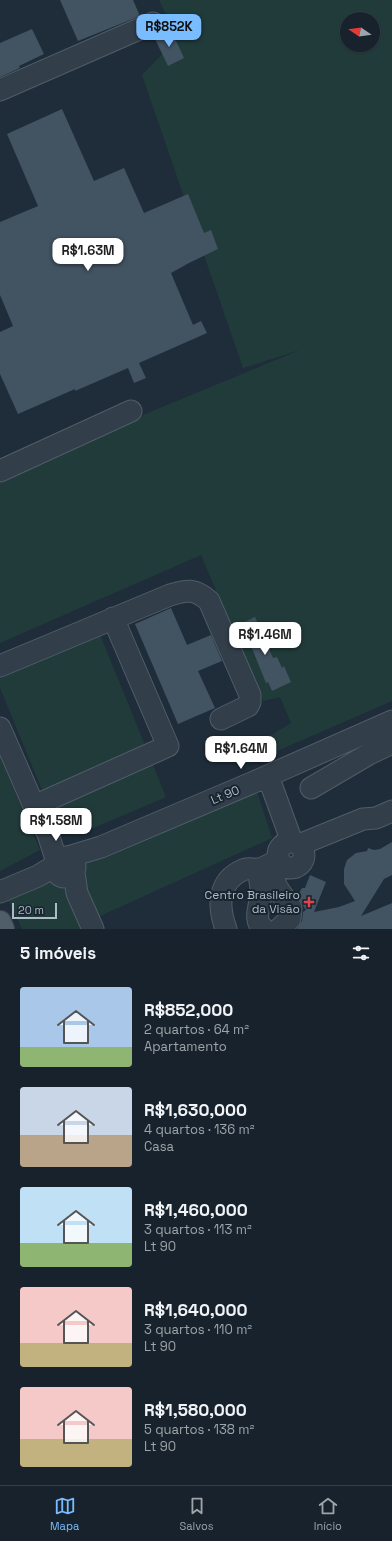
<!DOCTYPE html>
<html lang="pt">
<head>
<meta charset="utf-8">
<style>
  body { margin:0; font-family:"Space Grotesk",sans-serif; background:#242f38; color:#f1f3f6; height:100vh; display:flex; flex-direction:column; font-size:15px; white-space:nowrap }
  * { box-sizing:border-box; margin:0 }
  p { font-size:13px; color:#9ea4a9 }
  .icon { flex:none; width:22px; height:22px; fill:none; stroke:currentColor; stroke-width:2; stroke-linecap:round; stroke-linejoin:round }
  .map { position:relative; height:929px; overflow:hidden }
  .panel { display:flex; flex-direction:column; background:#17222c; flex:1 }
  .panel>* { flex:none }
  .needle { width:26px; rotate:283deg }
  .fabs { position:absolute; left:340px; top:12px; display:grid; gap:8px }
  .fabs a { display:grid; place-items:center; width:40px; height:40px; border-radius:50%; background:#17222c; box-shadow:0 1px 3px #0004,0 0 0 1px #363f48; font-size:20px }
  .scale { position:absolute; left:12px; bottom:10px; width:45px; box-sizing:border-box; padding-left:4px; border:2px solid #adbac7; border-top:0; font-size:11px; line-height:14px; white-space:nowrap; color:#adbac7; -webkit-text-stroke:3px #18242e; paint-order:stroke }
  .price { position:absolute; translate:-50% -34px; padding:0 9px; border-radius:8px; background:#fff; color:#222; font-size:13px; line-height:26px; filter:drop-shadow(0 1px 2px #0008) }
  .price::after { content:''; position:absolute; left:50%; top:24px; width:12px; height:9px; margin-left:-6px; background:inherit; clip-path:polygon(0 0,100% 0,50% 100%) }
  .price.selected { background:#79bcff; color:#111 }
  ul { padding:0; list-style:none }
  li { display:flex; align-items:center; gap:12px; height:100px; padding:0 20px }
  li span { display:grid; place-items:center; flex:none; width:112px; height:80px; border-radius:4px; color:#555 }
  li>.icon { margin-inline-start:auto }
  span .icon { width:48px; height:48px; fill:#fffc; stroke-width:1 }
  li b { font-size:17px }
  h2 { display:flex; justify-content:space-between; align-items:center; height:48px; padding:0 20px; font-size:17px }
  .dock { display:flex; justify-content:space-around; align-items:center; height:56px; border-top:1px solid #363f48; background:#17222c; font-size:11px; color:#9ea4a9 }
  .dock a { display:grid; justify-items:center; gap:2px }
  .dock .selected { color:#79bcff }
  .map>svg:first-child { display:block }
  .green { fill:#213b3b; fill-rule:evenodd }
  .building { fill:#425362 }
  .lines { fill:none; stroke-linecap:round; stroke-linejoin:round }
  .minor-casing { stroke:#505d68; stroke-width:23 }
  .major-casing { stroke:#3c4854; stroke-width:24 }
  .minor { stroke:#323f4a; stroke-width:21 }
  .major { stroke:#505e6a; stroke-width:22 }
  .health-dot { fill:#e0444e; stroke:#18242e; stroke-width:1.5 }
  .labels { text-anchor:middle; stroke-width:4; stroke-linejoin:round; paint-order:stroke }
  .street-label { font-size:12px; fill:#adbac7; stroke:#18242e }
  .poi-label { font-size:12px; fill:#adbac7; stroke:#18242e; text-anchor:end }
</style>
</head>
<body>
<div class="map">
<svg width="392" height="929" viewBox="0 0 392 929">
  <rect width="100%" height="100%" fill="#1f2d3a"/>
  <path class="green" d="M 159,0 L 392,0 L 392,701 L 247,764 L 244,752 L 291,723 L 280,697 L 263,701 L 201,555 L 0,643 L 0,474 L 300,350 L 243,368 L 142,75 L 178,38 ZM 347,19 L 373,19 L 373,45 L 347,45 Z
    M 99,632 L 166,797 L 77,835 L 65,832 L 56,824 L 0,688 L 0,673 Z
    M 0,757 L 40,850 L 0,871 Z
    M 254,782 L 272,838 L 89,921 L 74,873 L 101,847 Z
    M 57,876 C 70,884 78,914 84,929 L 22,929 L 5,893 Z"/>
  <path class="building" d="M 60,0 L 133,0 L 140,16 L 78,41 Z
    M 32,29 L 44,54 L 19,66 L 20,68 L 0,77 L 0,43 Z
    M 171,30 L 184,58 L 168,66 L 154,37 Z
    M 62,109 L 94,181 L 124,168 L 144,213 L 188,194 L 204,233 L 211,230 L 218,249 L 189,263 L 171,273 L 193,325 L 201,321 L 207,333 L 139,363 L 146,378 L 134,383 L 128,368 L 75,391 L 75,389 L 18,414 L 0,374 L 0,332 L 13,326 L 0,295 L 0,222 L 38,206 L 7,134 Z
    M 171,608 L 187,645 L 211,635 L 222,661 L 198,671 L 215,708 L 178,724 L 135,624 Z
    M 255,617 L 273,658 L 277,657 L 282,668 L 284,666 L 291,682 L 272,691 L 268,682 L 266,683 L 251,646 L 240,624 Z
    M 392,842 L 392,875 L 384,879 L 361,916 L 392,903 L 392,929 L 297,929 L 302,921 L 303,912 L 306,910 L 297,896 L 302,888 L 305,888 L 310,875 L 326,882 L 314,912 L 339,907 L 355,901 L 344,884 L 344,869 L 347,860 L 356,853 L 367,851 L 368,848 L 374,850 L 380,849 Z"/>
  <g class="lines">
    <g class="minor-casing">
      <path id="minor" d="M 0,90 L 153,23
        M 0,471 L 131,411
        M 0,666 L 170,595 C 186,590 195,588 209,601 L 250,695 L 250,702 L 248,706 L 221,719
        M 0,728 L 34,806 L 48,834 L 57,862
        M 268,776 L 292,842
        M 311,788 L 369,754 L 392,743
        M 34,806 L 168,746 L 113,618
        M278 855a13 13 0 1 1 26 0a13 13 0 1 1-26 0Z
        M 299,845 L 363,819 L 376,818 L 392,811
        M 68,857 L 101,847 L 254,782 L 392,721
        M55 867a10 10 0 1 1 20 0a10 10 0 1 1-20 0Z
        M 271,864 L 276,886 L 291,908 L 290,919 L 279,929
        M 258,869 C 259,876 261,884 261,891 C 262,903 251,920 264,929
        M 74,873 L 77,893 L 93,929
        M 0,892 L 38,876 L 56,865
        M 226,929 C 218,907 217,881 243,870 C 248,867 253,870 258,869 C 265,868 272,863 278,860"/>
    </g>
    <g class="major-casing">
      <path id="major" d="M 0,922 L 3,929"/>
    </g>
    <use href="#minor" class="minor"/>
    <use href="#major" class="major"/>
  </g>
  <path class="health-dot" d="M307 896h4v4h4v4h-4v4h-4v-4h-4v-4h4z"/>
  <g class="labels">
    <g class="street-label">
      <text transform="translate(225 795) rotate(-23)" y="4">Lt 90</text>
    </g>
    <g class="poi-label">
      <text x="300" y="899">Centro Brasileiro<tspan x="300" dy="14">da Visão</tspan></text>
    </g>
  </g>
</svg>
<div class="fabs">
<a><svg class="needle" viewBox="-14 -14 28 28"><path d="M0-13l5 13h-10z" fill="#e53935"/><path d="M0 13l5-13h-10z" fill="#9ea4a9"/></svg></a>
</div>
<div class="scale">20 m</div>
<b class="price selected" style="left:169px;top:48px">R$852K</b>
<b class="price" style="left:88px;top:272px">R$1.63M</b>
<b class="price" style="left:265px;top:656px">R$1.46M</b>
<b class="price" style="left:241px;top:770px">R$1.64M</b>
<b class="price" style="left:56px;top:842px">R$1.58M</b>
</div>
<section class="panel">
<h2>5 imóveis<svg class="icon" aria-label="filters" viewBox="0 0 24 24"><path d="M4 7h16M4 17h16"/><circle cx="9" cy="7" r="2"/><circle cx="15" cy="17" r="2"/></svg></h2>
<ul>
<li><span style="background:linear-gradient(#a9c7e8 75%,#8fb573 0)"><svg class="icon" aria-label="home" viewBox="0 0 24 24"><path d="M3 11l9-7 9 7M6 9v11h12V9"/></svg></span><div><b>R$852,000</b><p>2 quartos · 64 m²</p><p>Apartamento</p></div></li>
<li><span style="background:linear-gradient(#c9d6e8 60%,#b9a48a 0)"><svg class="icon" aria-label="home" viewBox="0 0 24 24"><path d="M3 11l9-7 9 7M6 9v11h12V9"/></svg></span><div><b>R$1,630,000</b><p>4 quartos · 136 m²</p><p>Casa</p></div></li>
<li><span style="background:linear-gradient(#bfe0f5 70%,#8fb573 0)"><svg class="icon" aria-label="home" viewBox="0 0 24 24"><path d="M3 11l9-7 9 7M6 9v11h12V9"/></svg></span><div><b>R$1,460,000</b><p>3 quartos · 113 m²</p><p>Lt 90</p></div></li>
<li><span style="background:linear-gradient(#f6c9c9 70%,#c2b280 0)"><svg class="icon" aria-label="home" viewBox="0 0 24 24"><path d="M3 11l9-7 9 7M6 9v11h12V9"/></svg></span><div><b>R$1,640,000</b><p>3 quartos · 110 m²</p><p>Lt 90</p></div></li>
<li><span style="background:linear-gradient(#f6c9c9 65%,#c2b280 0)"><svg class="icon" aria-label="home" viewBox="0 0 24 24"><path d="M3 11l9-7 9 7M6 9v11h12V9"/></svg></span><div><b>R$1,580,000</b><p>5 quartos · 138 m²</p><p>Lt 90</p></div></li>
</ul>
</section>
<nav class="dock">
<a class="selected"><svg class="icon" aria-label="map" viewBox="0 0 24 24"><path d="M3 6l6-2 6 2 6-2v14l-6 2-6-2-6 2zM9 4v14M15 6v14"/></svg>Mapa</a>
<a><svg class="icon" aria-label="saved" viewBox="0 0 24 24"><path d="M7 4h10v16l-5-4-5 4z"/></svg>Salvos</a>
<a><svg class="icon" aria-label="home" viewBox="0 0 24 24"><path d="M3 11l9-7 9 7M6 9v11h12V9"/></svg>Início</a>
</nav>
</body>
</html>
